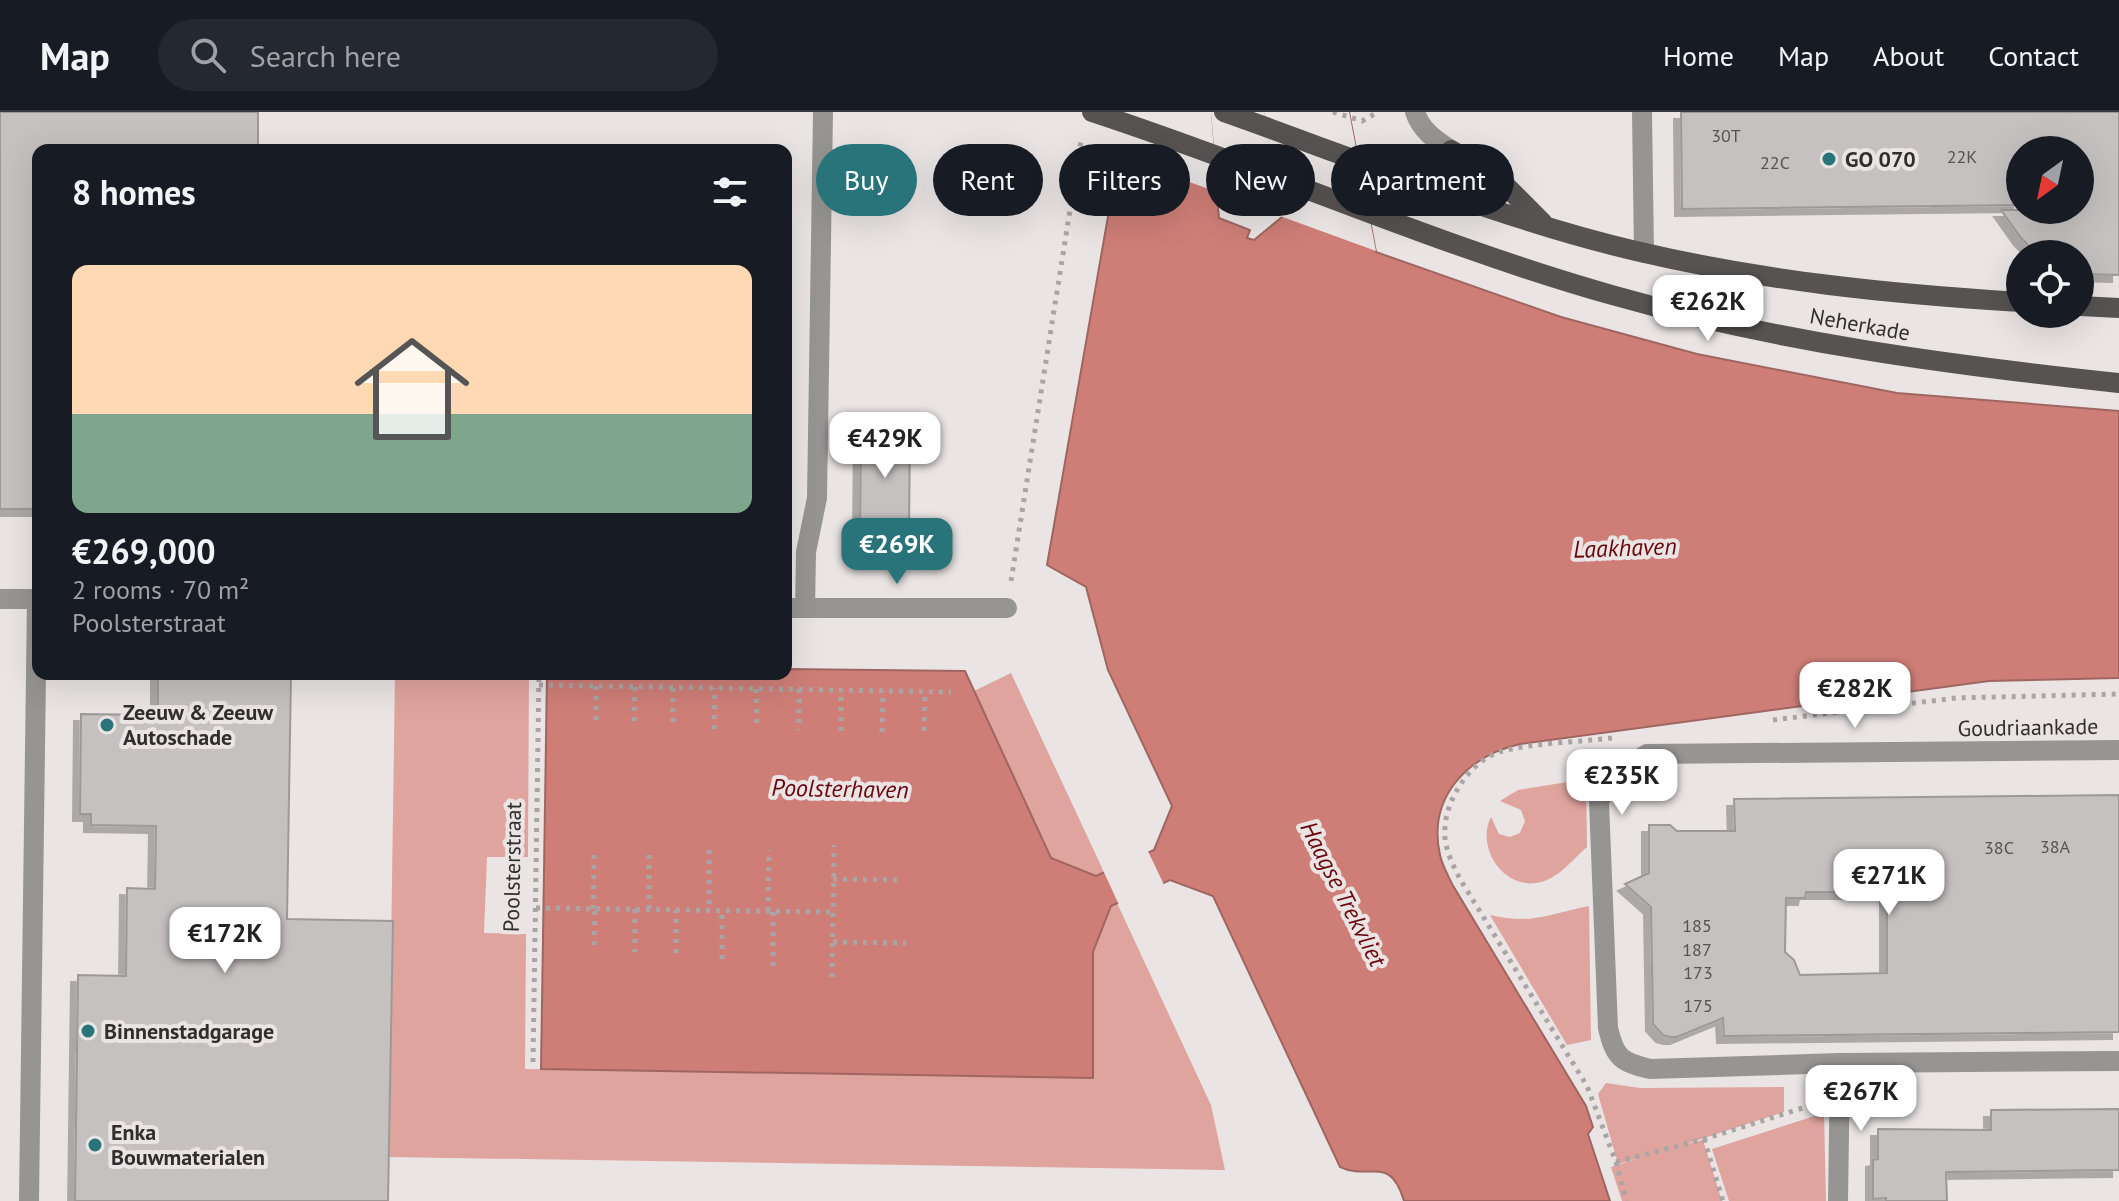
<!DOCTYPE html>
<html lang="en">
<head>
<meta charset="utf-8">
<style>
  body { margin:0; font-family:"PT Sans",sans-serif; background:#242831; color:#f1f3f6; height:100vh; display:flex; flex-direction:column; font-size:30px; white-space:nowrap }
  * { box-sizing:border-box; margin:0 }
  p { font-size:26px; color:#9ea1a6 }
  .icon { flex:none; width:44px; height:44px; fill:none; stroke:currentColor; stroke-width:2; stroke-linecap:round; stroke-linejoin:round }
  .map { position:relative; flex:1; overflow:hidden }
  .side { position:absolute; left:32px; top:32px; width:760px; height:536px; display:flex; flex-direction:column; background:#171b24; border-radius:16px; box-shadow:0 8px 32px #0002 }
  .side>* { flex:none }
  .guide { position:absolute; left:816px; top:32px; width:760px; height:72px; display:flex; gap:16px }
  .needle { width:52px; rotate:213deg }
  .buttons { position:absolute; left:2006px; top:24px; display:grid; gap:16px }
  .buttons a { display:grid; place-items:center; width:88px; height:88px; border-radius:50%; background:#171b24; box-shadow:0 8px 32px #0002; font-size:40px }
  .price { position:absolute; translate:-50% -68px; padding:0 18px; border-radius:16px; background:#fff; color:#222; font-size:26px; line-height:52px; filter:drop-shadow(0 2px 4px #0008) }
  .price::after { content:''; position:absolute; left:50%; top:48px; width:24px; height:18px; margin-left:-12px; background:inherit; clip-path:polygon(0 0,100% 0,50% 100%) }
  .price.on { background:#29737b; color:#fff }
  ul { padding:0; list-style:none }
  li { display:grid; align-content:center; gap:16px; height:424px; padding:0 40px }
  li+li { border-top:2px solid #363941 }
  li span { display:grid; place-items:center; height:248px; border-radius:16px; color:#555 }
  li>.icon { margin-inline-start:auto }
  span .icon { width:144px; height:144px; fill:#fffc; stroke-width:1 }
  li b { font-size:34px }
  h2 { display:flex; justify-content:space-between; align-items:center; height:96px; padding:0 40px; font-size:34px }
  .pill { padding:0 28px; border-radius:36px; background:#171b24; box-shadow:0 8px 32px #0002; font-size:28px; line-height:72px }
  .pill.on { background:#29737b; color:#fff }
  header { display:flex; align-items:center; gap:48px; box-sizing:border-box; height:112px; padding:0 40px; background:#171b24; border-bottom:2px solid #363941 }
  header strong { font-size:38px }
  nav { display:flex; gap:44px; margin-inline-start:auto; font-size:28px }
  .search { width:560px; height:72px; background:#242831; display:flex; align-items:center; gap:20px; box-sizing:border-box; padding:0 28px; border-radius:44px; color:#9ea1a6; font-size:30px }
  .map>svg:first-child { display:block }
  .green { fill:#e0a49e }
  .water { fill:#ce7e77; stroke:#9f6661; stroke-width:2 }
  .pier { fill:#eae5e4 }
  .building { fill:#c6c1c1; stroke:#9d9998; stroke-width:2; fill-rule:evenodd; filter:url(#shadow) }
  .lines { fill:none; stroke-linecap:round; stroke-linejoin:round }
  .path { stroke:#a9a5a5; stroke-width:5; stroke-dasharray:4 6; stroke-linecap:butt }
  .minor { stroke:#979594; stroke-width:20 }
  .major { stroke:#565352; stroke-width:20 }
  .poi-dot { fill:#29737b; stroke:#eae5e4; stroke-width:3 }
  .labels { text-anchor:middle; stroke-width:8; stroke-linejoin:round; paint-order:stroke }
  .number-label { font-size:18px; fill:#565353 }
  .poi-label { font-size:22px; font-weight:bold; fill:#302e2e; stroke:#eae5e4; text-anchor:start }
  .street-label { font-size:22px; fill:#302e2e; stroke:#eae5e4 }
  .water-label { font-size:24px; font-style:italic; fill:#69040d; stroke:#eae5e4 }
</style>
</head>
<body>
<header>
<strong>Map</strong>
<div class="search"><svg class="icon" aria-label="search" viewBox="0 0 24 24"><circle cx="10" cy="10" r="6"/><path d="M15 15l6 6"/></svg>Search here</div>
<nav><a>Home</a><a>Map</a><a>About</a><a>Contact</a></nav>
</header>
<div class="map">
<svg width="2119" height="1089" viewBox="0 0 2119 1089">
  <defs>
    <filter id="shadow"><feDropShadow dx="-7" dy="7" stdDeviation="0" flood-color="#0004"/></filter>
  </defs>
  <rect width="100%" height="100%" fill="#eae5e4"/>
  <path class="green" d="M 1011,561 L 1104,760 L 1096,764 L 1051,746 L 974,579 Z
    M 395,562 L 529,562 L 528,745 L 487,745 L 484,821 L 526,822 L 525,957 L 1092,966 L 1093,840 L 1111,794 L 1117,791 L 1211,993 L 1225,1058 L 388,1045 Z
    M 1586,667 L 1587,735 C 1573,747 1560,765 1541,770 C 1505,780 1475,736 1491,705 L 1499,722 L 1510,725 L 1520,721 L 1525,709 L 1521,698 L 1500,689 L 1518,678 Z
    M 1589,794 L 1591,928 L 1567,933 L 1490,803 C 1531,813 1549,802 1589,794 Z
    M 1606,971 L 1640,976 L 1784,975 L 1784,1000 L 1683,1033 L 1703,1028 L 1722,1089 L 1622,1089 L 1611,1055 L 1640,1046 L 1618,1052 L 1598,982 Z
    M 1824,1001 L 1826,1089 L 1729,1089 L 1712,1037 Z"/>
  <path class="water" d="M 1124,0 L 1210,0 L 1219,106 L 1250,118 L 1247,126 L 1254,128 L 1282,105 L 1265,0 L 1349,0 L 1376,140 L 1561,205 L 1697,242 L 1897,281 L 2119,299 L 2119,566 L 1989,569 L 1520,632 C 1468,644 1427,685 1440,743 C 1442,753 1448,763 1452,772 L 1586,994 L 1593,1015 L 1588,1022 L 1610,1089 L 1404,1089 C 1390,1042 1371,1069 1340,1055 L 1213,784 L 1170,768 L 1111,794 L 1093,840 L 1093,966 L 541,957 L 547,562 L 786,562 L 786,557 L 965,559 L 1051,746 L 1096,764 L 1154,738 L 1172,694 L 1108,558 L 1086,475 L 1047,453 L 1117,53 Z"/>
  <path class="pier" d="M 1120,0 L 1211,0 L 1217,80 L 1115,43 Z
    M 1264,0 L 1349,0 L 1376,139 L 1280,104 Z
    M 1147,737 L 1165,775 L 1120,795 L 1102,756 Z"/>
  <path class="building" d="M 0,0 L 258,0 L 258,38 L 38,38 L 38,397 L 0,397 Z
    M 1681,0 L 2119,0 L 2119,163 L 2080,162 L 2080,142 L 2037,142 L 2021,126 L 2001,98 L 2080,98 L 2080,38 L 2020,38 L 2020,93 L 1682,97 Z
    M 861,319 L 910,320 L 909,417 L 860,416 Z
    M 158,562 L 291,562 L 287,807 L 393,809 L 388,1089 L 75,1089 L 78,863 L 126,864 L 127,776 L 155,777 L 156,714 L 91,713 L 91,702 L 80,702 L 81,602 L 158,603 Z
    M 2119,683 L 2119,920 L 1724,924 L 1723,906 L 1677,925 L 1670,925 L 1663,923 L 1653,912 L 1651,795 L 1625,772 L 1649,761 L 1649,713 L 1670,713 L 1677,719 L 1735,719 L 1734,687 ZM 1806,780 L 1887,780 L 1887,861 L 1800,863 L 1794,848 L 1785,840 L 1786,786 L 1805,786 Z
    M 2119,997 L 2119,1058 L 1946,1060 L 1947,1089 L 1886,1089 L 1886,1086 L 1873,1087 L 1873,1048 L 1878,1047 L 1878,1017 L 1991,1018 L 1991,998 Z"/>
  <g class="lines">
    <path class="path" d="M 1333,0 L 1362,9 L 1378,0
      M 1011,469 L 1081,29
      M 539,573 L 951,580
      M 596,574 L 596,609
      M 756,577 L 757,617
      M 799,577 L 799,618
      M 1773,608 L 1956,586 L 2119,582
      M 634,609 L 635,575
      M 673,610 L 673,575
      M 714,617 L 715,576
      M 841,619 L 841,578
      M 924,619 L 925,580
      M 882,620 L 883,579
      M 1612,626 C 1578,630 1534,631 1502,639 C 1472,647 1447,685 1445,715 C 1443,734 1452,751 1460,767 L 1587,974 L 1616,1050 L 1626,1089
      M 709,738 L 709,798
      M 833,767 L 900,768
      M 536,796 L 833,800
      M 593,797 L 594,742
      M 635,797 L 635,840
      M 649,797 L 649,737
      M 768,799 L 769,738
      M 833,830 L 906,831
      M 594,833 L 595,796
      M 676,841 L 676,798
      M 722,847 L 722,798
      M 773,854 L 773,799
      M 832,865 L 834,733
      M 533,950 L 539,562
      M 1704,1027 L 1723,1089
      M 1616,1050 L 1704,1027 L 1812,993"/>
    <path class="minor" d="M 1415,0 C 1421,18 1435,28 1451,38
      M 1642,0 L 1644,141
      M 0,487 L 38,487
      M 786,496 L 1007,496
      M 805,496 L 806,440 L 817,386 L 823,0
      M 2119,638 L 1647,642 L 1608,665 L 1599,690 L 1608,916 C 1615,946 1621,950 1650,957 L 1840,951 L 2119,949
      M 29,1089 L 37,487
      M 1838,1089 L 1840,951"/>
    <path class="major" d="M 1092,0 C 1267,57 1435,133 1612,183 C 1777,230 1949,253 2119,271
      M 1224,0 C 1361,48 1495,106 1636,139 C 1763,169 1891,182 2020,190
      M 1451,38 L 1494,62 L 1543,111
      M 2080,194 L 2119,196"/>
  </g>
  <g class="poi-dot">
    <circle cx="1829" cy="47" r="8"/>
    <circle cx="107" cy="613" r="8"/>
    <circle cx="88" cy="919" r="8"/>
    <circle cx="95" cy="1033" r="8"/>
  </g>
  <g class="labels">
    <g class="number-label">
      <text x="1726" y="30">30T</text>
      <text x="1962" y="51">22K</text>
      <text x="1775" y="57">22C</text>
      <text x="2055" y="741">38A</text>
      <text x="1999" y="742">38C</text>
      <text x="1697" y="820">185</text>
      <text x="1697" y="844">187</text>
      <text x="1698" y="867">173</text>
      <text x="1698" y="900">175</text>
    </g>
    <g class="poi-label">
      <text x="1845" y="55">GO 070</text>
      <text x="123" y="608">Zeeuw &amp; Zeeuw<tspan x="123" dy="25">Autoschade</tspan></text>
      <text x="104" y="927">Binnenstadgarage</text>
      <text x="111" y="1028">Enka<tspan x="111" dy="25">Bouwmaterialen</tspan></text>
    </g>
    <g class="street-label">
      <text transform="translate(1860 212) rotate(10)" y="8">Neherkade</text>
      <text transform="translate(2028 615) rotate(-1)" y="8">Goudriaankade</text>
      <text transform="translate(512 755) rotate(-89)" y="8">Poolsterstraat</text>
    </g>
    <g class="water-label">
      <text transform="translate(1625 436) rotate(-2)" y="8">Laakhaven</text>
      <text transform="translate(840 677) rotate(1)" y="8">Poolsterhaven</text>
      <text transform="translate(1343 782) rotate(63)" y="8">Haagse Trekvliet</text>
    </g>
  </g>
</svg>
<div class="buttons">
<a><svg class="needle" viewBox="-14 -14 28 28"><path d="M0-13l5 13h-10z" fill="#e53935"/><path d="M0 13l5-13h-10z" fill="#9ea1a6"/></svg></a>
<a><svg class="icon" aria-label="locate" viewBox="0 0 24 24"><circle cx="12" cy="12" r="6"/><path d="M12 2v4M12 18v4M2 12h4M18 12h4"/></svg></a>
</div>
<b class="price" style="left:1708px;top:231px">€262K</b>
<b class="price" style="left:885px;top:368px">€429K</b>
<b class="price on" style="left:897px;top:474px">€269K</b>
<b class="price" style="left:1855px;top:618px">€282K</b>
<b class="price" style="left:1622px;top:705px">€235K</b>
<b class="price" style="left:1889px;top:805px">€271K</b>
<b class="price" style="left:225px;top:863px">€172K</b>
<b class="price" style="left:1861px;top:1021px">€267K</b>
<div class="guide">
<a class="pill on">Buy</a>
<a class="pill">Rent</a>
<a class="pill">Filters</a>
<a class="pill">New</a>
<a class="pill">Apartment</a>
</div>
<section class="side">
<h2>8 homes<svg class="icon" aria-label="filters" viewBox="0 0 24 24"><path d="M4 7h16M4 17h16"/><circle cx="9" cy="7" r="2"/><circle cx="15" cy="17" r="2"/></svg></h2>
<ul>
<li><span style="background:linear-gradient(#ffd9b3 60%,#7fa58c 0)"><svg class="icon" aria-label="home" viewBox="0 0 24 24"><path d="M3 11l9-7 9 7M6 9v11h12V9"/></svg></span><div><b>€269,000</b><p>2 rooms · 70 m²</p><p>Poolsterstraat</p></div></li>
</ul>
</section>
</div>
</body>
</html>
